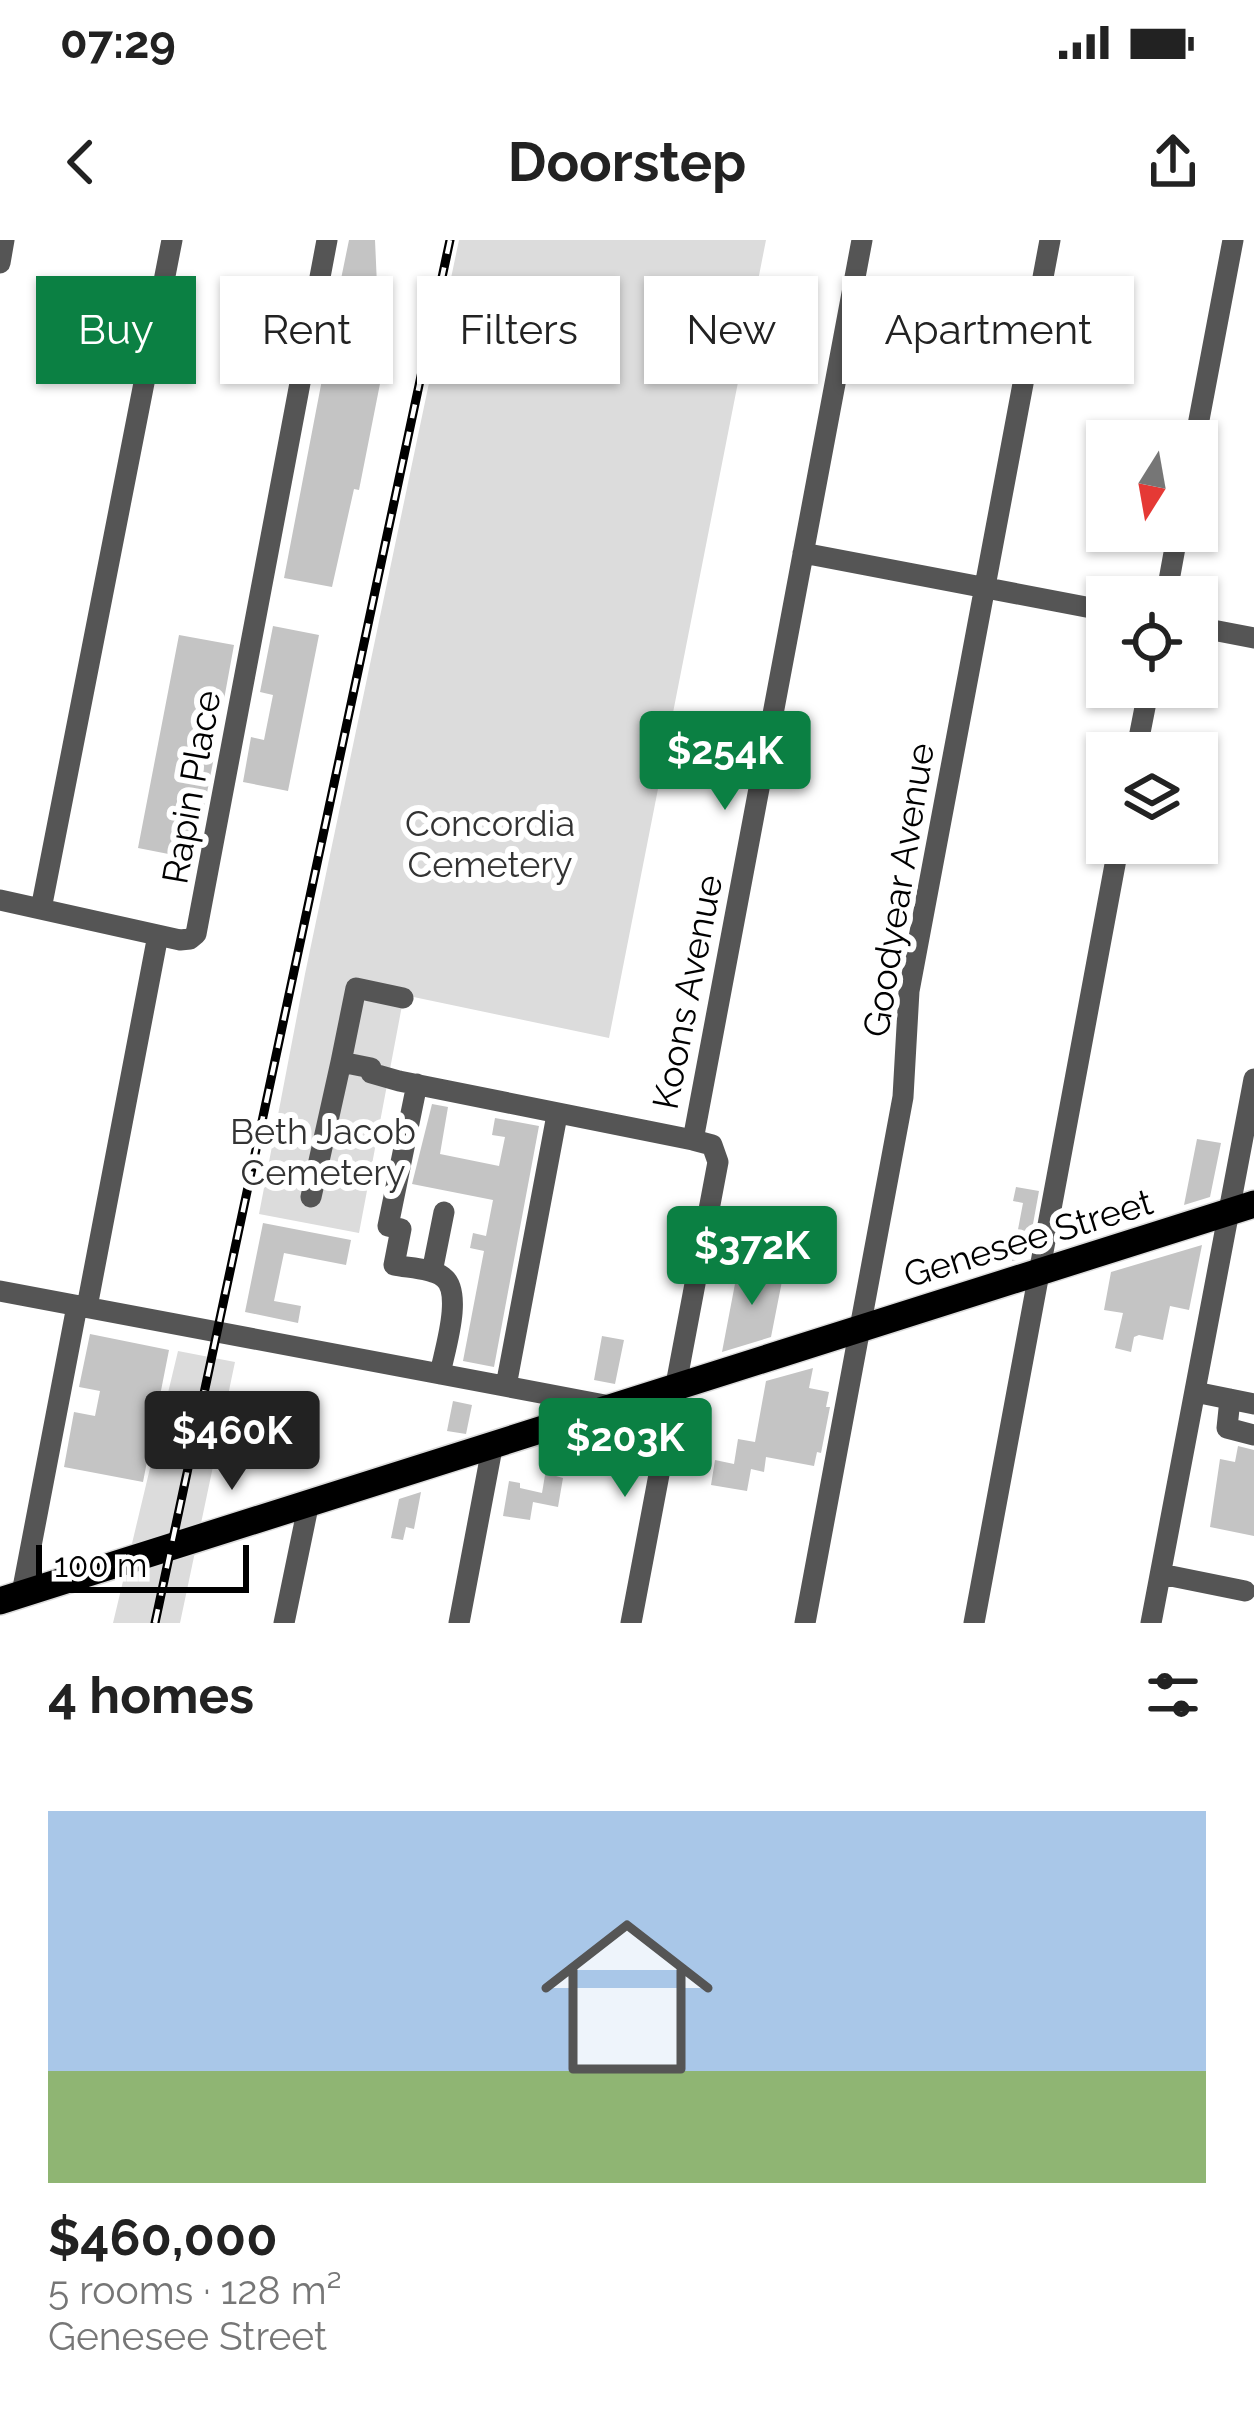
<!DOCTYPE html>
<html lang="en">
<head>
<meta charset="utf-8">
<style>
  body { margin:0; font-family:Raleway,sans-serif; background:#f2f2f2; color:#222; height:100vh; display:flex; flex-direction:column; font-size:45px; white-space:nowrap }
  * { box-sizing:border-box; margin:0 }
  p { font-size:39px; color:#767676 }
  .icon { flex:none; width:66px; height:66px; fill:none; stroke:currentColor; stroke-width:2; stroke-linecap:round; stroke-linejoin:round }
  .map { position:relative; height:1383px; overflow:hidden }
  .sheet { display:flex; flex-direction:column; background:#fff; flex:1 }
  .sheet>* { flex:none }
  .banner { position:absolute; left:36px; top:36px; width:1182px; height:108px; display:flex; gap:24px }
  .needle { width:78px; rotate:191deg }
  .buttons { position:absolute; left:1086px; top:180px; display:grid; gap:24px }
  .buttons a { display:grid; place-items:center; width:132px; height:132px; border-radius:0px; background:#fff; box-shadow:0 3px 9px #0004; font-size:60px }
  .scale { position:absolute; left:36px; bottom:30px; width:213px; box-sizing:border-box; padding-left:12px; border:6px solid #000; border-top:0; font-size:33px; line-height:42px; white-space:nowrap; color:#000; -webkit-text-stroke:9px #fff; paint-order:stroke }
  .price { position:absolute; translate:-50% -102px; padding:0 27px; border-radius:12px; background:#0b8043; color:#fff; font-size:39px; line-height:78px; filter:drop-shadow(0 3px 6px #0008) }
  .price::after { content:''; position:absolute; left:50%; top:72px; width:36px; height:27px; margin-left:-18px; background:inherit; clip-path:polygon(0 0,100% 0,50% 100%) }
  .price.active { background:#222; color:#fff }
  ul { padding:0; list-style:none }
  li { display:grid; align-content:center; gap:24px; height:636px; padding:0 48px }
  li span { display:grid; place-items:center; height:372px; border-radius:0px; color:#555 }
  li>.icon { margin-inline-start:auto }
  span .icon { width:216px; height:216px; fill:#fffc; stroke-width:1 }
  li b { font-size:51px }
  h2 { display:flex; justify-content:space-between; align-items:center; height:144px; padding:0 48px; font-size:51px }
  .chip { padding:0 42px; border-radius:0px; background:#fff; box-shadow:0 3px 9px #0004; font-size:42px; line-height:108px }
  .chip.active { background:#0b8043; color:#fff }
  .status { display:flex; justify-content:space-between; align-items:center; height:84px; padding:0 60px; background:#fff; direction:ltr }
  .status svg { height:33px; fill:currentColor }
  header { display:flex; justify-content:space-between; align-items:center; height:156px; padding:0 48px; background:#fff; font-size:54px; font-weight:700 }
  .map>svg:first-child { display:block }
  .green { fill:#dcdcdc }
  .building { fill:#c4c4c4 }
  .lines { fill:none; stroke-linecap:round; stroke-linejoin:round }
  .major-casing { stroke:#dbdbdb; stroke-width:30 }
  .minor { stroke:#555; stroke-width:21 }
  .major { stroke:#000; stroke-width:27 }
  .rail-casing { stroke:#000; stroke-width:9 }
  .rail { stroke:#fff; stroke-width:4.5; stroke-dasharray:14; stroke-linecap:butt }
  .labels { text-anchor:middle; stroke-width:12; stroke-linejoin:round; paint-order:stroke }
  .street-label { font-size:36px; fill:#000; stroke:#fff }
  .park-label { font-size:36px; fill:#333; stroke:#fff }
</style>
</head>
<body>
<div class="status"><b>07:29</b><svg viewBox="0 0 49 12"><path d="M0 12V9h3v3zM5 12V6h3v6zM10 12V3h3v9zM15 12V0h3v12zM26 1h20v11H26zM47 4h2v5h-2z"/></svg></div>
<header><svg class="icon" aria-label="back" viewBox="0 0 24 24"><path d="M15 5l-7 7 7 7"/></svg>Doorstep<svg class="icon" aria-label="share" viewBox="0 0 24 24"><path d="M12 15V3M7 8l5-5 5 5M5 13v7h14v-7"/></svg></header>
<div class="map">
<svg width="1254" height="1383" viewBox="0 0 1254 1383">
  <rect width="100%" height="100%" fill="#fff"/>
  <path class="green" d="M 459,0 L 766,0 L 609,798 L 404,755 L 359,993 L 259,974 L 305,734 Z
    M 178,1111 L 235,1122 L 180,1383 L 113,1383 Z"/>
  <path class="building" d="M 349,0 L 375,0 L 377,45 L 341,39 Z
    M 334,77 L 391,88 L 359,250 L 354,249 L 332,347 L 284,338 Z
    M 273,386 L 319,395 L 288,551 L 243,542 L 251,497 L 264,500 L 273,455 L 260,452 Z
    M 179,395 L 234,405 L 223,465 L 200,461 L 192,503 L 216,507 L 194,619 L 138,608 Z
    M 432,864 L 448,867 L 440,914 L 499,926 L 505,897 L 492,895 L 495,878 L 539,886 L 494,1127 L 463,1121 L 484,1011 L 470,1008 L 473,993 L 486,996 L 493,960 L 412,944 Z
    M 1197,899 L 1221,903 L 1210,957 L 1184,965 Z
    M 1016,947 L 1039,951 L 1027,1017 L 1012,1021 L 1023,963 L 1013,961 Z
    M 263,983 L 351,1000 L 346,1025 L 284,1013 L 274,1061 L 301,1066 L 298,1083 L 245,1072 Z
    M 1202,1005 L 1189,1070 L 1170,1066 L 1163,1100 L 1139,1095 L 1134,1097 L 1131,1112 L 1115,1108 L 1123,1073 L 1104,1070 L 1111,1032 Z
    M 738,1028 L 783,1036 L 771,1097 L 722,1112 Z
    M 90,1094 L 169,1110 L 143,1242 L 64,1227 L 74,1172 L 95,1176 L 100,1151 L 79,1147 Z
    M 602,1096 L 624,1100 L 615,1144 L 594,1140 Z
    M 813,1128 L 809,1148 L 829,1152 L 826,1167 L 830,1167 L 821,1213 L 817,1212 L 814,1226 L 766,1217 L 764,1232 L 751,1229 L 747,1251 L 711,1245 L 715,1220 L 734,1224 L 738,1199 L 755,1202 L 766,1141 Z
    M 453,1161 L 472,1165 L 466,1194 L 447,1191 Z
    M 653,1179 L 643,1232 L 629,1230 L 633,1211 L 624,1209 L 629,1186 Z
    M 1238,1206 L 1254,1210 L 1254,1296 L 1210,1287 L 1220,1219 L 1235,1222 Z
    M 546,1229 L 557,1231 L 556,1236 L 563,1238 L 558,1267 L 533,1262 L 530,1280 L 503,1276 L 509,1241 L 520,1243 L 520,1248 L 542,1253 Z
    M 421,1252 L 414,1289 L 406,1287 L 403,1300 L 391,1298 L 399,1259 Z"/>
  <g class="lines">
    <g class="major-casing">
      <path id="major" d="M 0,1361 L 1254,964"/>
    </g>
    <path class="minor" d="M 0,23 L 4,0
      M 1195,201 L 1233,0
      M 803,313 L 1107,371
      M 1166,357 L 1178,291
      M 1197,387 L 1254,398
      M 1136,513 L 1149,447
      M 0,660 L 180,700 L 190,699 L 196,694 L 327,0
      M 41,669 L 172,0
      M 341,822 L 356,748 L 403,758
      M 417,844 L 388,986 L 401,989 L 394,1025 C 408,1028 432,1028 443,1037 C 464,1052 444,1112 440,1134
      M 311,957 L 341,822 L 371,828 L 371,833 L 399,841 L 693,900
      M 432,1032 L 444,972
      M 0,1051 L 610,1166
      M 87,1067 L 158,695
      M 506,1146 L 557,875
      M 1195,1152 L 1254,1164
      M 1230,1159 L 1227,1188 L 1254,1195
      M 1161,1334 L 1245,1351
      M 22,1353 L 77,1066
      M 284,1383 L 309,1262
      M 459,1383 L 493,1203
      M 631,1383 L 718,922 L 712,905 L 693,900 L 862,0
      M 805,1383 L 903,857 L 909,751 L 1050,0
      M 974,1383 L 1119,603
      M 1151,1383 L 1254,839"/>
    <use href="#major" class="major"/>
    <g class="rail-casing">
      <path id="rail" d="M 155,1383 L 450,0"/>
    </g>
    <use href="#rail" class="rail"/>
  </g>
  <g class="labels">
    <g class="street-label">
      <text transform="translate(191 547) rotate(-80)" y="13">Rapin Place</text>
      <text transform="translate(898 650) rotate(-81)" y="13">Goodyear Avenue</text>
      <text transform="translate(687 752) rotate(-79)" y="13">Koons Avenue</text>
      <text transform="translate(1028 998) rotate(-17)" y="13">Genesee Street</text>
    </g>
    <g class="park-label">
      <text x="490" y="596">Concordia<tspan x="490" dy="41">Cemetery</tspan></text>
      <text x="323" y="904">Beth Jacob<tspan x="323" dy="41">Cemetery</tspan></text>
    </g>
  </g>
</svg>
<div class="buttons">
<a><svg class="needle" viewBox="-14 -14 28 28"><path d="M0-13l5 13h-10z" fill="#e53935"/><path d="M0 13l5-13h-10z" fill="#767676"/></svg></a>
<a><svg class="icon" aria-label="locate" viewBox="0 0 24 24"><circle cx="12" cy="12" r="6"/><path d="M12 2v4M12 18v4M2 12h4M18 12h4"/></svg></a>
<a><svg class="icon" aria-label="layers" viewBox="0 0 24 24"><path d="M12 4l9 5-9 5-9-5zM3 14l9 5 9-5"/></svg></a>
</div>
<div class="scale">100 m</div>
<b class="price" style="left:725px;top:573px">$254K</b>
<b class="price" style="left:752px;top:1068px">$372K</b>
<b class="price active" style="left:232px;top:1253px">$460K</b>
<b class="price" style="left:625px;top:1260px">$203K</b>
<div class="banner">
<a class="chip active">Buy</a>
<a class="chip">Rent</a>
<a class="chip">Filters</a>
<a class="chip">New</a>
<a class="chip">Apartment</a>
</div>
</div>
<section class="sheet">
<h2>4 homes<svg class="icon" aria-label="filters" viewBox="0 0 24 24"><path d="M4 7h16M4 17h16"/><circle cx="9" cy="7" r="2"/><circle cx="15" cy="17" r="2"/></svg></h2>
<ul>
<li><span style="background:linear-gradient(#a9c7e8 70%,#8fb573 0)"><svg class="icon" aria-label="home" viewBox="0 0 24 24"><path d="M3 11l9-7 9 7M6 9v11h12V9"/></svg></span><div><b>$460,000</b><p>5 rooms · 128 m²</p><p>Genesee Street</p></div></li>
</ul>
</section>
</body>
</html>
